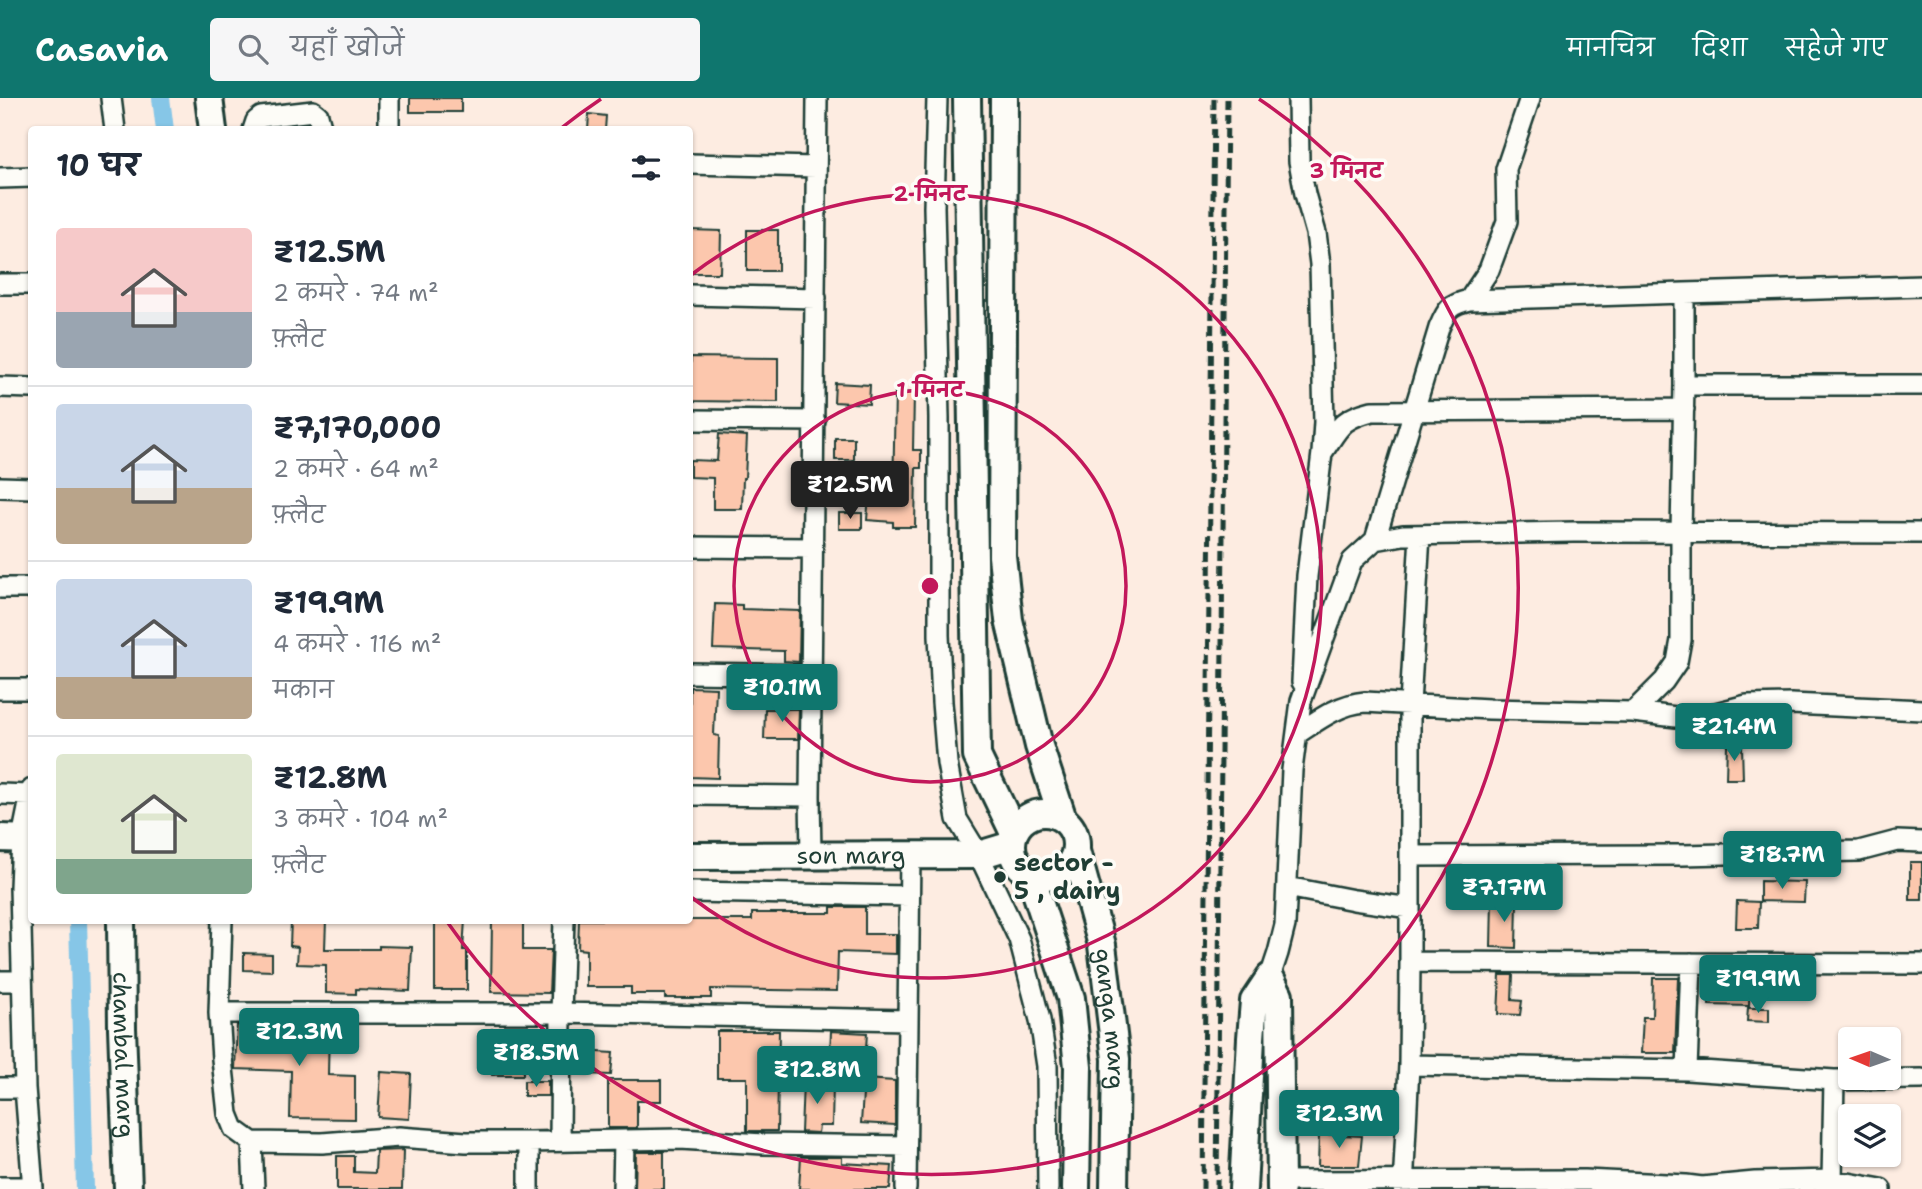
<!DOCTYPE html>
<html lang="hi">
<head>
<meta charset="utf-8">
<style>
  body { margin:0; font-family:"Shantell Sans","Playpen Sans Deva",sans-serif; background:#f6f6f7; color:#1f2937; height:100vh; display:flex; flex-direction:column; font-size:26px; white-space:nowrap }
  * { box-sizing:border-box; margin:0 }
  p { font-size:23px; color:#747a83 }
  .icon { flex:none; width:38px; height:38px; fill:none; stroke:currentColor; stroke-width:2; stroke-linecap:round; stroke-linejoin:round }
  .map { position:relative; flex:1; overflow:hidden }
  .sheet { position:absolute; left:28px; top:28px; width:665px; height:798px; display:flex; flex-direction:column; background:#fff; border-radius:7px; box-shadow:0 2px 5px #0004 }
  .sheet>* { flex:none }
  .needle { width:46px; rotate:272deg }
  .buttons { position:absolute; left:1838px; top:929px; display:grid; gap:14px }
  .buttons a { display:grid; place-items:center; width:63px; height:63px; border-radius:7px; background:#fff; box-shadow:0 2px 5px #0004; font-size:35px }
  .price { position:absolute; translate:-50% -60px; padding:0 16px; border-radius:7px; background:#0f766e; color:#fff; font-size:23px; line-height:46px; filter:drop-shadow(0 2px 4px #0008) }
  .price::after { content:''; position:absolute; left:50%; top:42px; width:21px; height:16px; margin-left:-10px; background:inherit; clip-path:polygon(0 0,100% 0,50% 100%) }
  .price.selected { background:#222; color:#fff }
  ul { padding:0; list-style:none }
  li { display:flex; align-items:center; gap:21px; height:175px; padding:0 28px }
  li+li { border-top:2px solid #e0e1e3 }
  li span { display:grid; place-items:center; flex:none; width:196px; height:140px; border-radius:7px; color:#555 }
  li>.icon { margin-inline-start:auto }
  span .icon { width:84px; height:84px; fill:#fffc; stroke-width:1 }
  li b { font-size:30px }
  h2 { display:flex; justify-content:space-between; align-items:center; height:84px; padding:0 28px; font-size:30px }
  header { display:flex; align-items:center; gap:42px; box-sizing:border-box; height:98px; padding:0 35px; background:#0f766e; color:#fff }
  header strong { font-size:33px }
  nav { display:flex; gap:38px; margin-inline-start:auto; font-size:24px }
  .search { width:490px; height:63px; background:#f6f6f7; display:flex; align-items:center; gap:18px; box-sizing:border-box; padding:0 24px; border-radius:7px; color:#747a83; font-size:26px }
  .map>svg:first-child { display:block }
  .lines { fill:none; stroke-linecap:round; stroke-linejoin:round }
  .canal { stroke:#86c6e7; stroke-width:18 }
  .building { fill:#fcc7ad; stroke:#1f3d34; stroke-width:2 }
  .street-casing { stroke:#1f3d34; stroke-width:24 }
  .secondary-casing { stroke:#1f3d34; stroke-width:32 }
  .street { stroke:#fdfcf7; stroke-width:19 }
  .secondary { stroke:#fdfcf7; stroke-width:26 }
  .rail { stroke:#1f3d34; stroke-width:5; stroke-dasharray:10 5; stroke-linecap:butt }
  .ring { fill:none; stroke:#c2185b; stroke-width:3.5 }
  .poi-dot { fill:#1f3d34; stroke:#fdfcf7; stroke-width:2.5 }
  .labels { text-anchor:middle; stroke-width:7; stroke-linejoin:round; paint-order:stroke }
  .street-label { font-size:24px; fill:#1f3d34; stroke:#fdfcf7 }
  .poi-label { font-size:24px; font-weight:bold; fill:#1f3d34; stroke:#fdfcf7; text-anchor:start }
  .centre { fill:#c2185b; stroke:#fdfcf7; stroke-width:3.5 }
  .ring-label { font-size:21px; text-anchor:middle; font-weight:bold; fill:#c2185b; stroke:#fdfcf7; stroke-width:7; stroke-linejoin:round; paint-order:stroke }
</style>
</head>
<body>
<header>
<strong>Casavia</strong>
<div class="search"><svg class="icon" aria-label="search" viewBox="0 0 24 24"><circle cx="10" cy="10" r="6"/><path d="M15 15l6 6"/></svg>यहाँ खोजें</div>
<nav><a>मानचित्र</a><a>दिशा</a><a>सहेजे गए</a></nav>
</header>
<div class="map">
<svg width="1922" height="1091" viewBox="0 0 1922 1091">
  <rect width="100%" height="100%" fill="#fdece1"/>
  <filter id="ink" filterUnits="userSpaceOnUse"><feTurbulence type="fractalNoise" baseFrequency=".0143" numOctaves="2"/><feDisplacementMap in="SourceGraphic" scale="14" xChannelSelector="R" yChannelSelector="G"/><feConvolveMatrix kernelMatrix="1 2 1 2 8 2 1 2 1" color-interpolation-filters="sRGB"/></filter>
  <g filter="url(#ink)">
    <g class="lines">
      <path class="canal" d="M 161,0 L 165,32
        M 78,822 L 85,1091"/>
    </g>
    <path class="building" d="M 410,0 L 461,0 L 461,14 L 410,14 Z
      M 589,16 L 606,18 L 605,32 L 588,32 Z
      M 690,132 L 721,133 L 720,175 L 690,175 Z
      M 747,132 L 778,132 L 778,173 L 747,173 Z
      M 691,259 L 778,260 L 778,304 L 690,303 Z
      M 835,285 L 870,287 L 869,306 L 834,304 Z
      M 895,294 L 914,295 L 913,352 L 921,352 L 921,370 L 916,370 L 915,429 L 893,429 L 893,424 L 867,422 L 869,396 L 893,398 Z
      M 719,336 L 747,338 L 745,380 L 743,380 L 742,411 L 713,411 L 713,380 L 690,379 L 690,362 L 717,363 Z
      M 835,340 L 854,340 L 854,362 L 835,362 Z
      M 839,415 L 862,415 L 862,431 L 839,431 Z
      M 715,506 L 742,507 L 742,511 L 800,513 L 799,564 L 784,563 L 784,553 L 713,551 Z
      M 690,589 L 716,590 L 714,637 L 719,638 L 718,680 L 690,679 Z
      M 765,611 L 799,611 L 798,641 L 764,641 Z
      M 1727,647 L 1742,648 L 1743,681 L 1726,681 Z
      M 1910,764 L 1922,764 L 1922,802 L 1910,802 Z
      M 1760,783 L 1805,784 L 1804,804 L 1760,803 Z
      M 1492,801 L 1517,803 L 1516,850 L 1491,849 Z
      M 1737,803 L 1759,804 L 1758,830 L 1736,830 Z
      M 831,809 L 865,809 L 865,836 L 896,836 L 896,856 L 838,854 L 837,893 L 711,891 L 711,900 L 665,900 L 665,896 L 631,896 L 631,889 L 586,889 L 586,852 L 578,851 L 579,822 L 752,822 L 752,815 L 831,815 Z
      M 291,822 L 326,822 L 325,851 L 379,851 L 379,848 L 412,849 L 410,893 L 356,891 L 356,896 L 326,895 L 326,867 L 297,866 L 298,849 L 290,848 Z
      M 435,822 L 465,822 L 463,852 L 467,852 L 467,892 L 435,892 Z
      M 492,822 L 523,822 L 523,852 L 551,852 L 549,895 L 491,894 Z
      M 244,855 L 272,856 L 272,873 L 244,872 Z
      M 1500,877 L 1513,877 L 1512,902 L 1522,903 L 1520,917 L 1498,916 Z
      M 1709,877 L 1750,878 L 1749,908 L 1709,907 Z
      M 1653,880 L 1678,880 L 1675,955 L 1641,955 L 1643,919 L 1652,919 Z
      M 1748,910 L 1769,910 L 1769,924 L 1747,923 Z
      M 237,927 L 329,928 L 328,977 L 355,978 L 355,1021 L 290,1020 L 291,973 L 235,971 Z
      M 492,931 L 523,931 L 523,977 L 492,977 Z
      M 717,933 L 779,933 L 777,1033 L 747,1033 L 747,980 L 717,980 Z
      M 831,933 L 867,935 L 864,981 L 829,978 Z
      M 582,953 L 613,955 L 611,977 L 581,976 Z
      M 381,974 L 411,976 L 409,1021 L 378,1019 Z
      M 864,981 L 895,983 L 895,1027 L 861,1025 Z
      M 608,982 L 661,982 L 661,1003 L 637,1003 L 637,1030 L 608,1030 Z
      M 524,983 L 548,983 L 548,998 L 524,998 Z
      M 803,984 L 833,985 L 832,1028 L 819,1028 L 818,1035 L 801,1034 Z
      M 1355,999 L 1395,1000 L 1394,1019 L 1354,1019 Z
      M 1319,1036 L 1362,1038 L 1359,1068 L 1318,1068 Z
      M 403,1052 L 402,1091 L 337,1091 L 337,1058 L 354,1058 L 354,1074 L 375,1075 L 376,1053 Z
      M 636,1054 L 664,1054 L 664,1091 L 635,1091 Z
      M 801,1059 L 842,1059 L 842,1065 L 892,1068 L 890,1091 L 799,1091 Z"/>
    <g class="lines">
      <g class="street-casing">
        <path id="street" d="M 111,0 L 115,32
          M 937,0 L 934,109 L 939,320 L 939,537 L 942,604 L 947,665 L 957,721 L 979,757 L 1019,841 L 1040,922 L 1047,968 L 1048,1091
          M 1298,0 L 1299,63 L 1305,96 L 1316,135 L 1320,166 L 1324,324 L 1322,355 L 1307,478 L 1302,584
          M 253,32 L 256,23 L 261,19 L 313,13 L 318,17 L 322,32
          M 389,32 L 389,0
          M 690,66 L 816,69
          M 0,80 L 32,79
          M 0,186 L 32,186
          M 690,197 L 816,200
          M 1469,202 L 1489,172 L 1507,123 L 1506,71 L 1530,0
          M 1684,287 L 1922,287
          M 0,289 L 32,290
          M 690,322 L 815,323
          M 1322,355 C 1340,329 1340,321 1372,313 L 1684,311
          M 0,389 L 32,390
          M 1375,442 L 1439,230 C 1447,211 1449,207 1469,202 L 1684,195
          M 690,449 L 812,450
          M 0,490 L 32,490
          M 690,575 L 811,577
          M 0,591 L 32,591
          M 1633,614 L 1664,583 L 1677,564 L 1681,542 L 1681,434 L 1684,287 L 1684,195 L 1922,188
          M 1297,636 C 1318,622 1339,606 1365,604 L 1489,611 L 1633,614 L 1685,620 L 1704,618 L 1747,607 L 1791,606 L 1922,612
          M 32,691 L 22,740 L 20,789 L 25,990 L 33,1091
          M 0,696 L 30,697
          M 690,697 L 810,698 L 817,0
          M 810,698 L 811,757
          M 1410,758 L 1682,757 L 1859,753 L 1897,743 L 1922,744
          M 1287,789 L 1354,802 L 1410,810
          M 690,794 L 909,798
          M 222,822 L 219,915 L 222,961 L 228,1016 L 234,1031 L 252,1044 L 254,1091
          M 1410,864 L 1410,606 L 1420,437
          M 1270,879 L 1278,855 L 1285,827 L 1292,672 L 1301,603 L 1352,463 L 1375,442 L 1403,437 L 1574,434 L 1922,435
          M 0,883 L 22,883
          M 219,915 L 559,915 L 908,922
          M 1409,967 L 1687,972 L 1834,982 L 1922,981
          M 1687,972 L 1691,865
          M 0,990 L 25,990
          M 624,1042 L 680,1041 L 763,1046 L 906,1048
          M 560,1043 L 561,915 L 564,822
          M 252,1044 L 322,1045 L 399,1039 L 466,1044 L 529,1044
          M 1832,1082 L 1834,982
          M 1281,1083 L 1585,1082 L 1686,1087 L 1702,1089 L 1705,1091
          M 0,1089 L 33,1089
          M 1702,1089 L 1755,1084 L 1832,1082 L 1881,1091
          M 529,1091 L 529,1044 L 624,1042 L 623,1091
          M 906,1091 L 910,757
          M 1403,1091 L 1409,967 L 1410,864 L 1922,866"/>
      </g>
      <g class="secondary-casing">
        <g id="secondary">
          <path d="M 209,0 L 213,32"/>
          <path d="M 967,0 L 977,658 L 1014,735"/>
          <path d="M 1004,0 L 1002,458 L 1009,522 L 1039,648 L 1063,721"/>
          <circle cx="1044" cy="747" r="32"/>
          <path d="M 0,740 L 32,741"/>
          <path id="s1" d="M 1076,753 L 1102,847 L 1116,961 L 1114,1091"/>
          <path id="s2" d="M 690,758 L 979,757 L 1012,747"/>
          <path d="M 1030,776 L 1071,900 L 1078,969 L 1076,1091"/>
          <path id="s3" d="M 121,822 L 122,930 L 128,1091"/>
          <path d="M 1243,1091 L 1251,940 L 1254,903 L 1270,879 L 1279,897 L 1281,1091"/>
        </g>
      </g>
      <use href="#street" class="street"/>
      <use href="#secondary" class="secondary"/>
      <path class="rail" d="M 1203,1091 L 1214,0
        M 1217,1091 L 1227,0"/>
    </g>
  </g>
  <g class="ring">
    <circle cx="930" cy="488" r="196"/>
    <path d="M691 177A392 392 0 1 1 691 799"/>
    <path d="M560 31A588 588 0 0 1 601 1M1259 1A588 588 0 1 1 448 825"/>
  </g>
  <circle class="poi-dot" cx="1000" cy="779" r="7"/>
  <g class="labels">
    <g class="street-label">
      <text dy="8" stroke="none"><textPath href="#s2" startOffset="161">son marg</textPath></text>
      <text dy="8" stroke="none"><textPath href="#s1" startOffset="172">ganga marg</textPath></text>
      <text dy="8" stroke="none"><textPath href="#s3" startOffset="135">chambal marg</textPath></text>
    </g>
    <g class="poi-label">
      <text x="1014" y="773">sector -<tspan x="1014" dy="28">5 , dairy</tspan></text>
    </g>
  </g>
  <circle cx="930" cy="488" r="10" class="centre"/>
  <g class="ring-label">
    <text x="1346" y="80">3 मिनट</text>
    <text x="930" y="103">2 मिनट</text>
    <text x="930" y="299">1 मिनट</text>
  </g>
</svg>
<div class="buttons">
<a><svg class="needle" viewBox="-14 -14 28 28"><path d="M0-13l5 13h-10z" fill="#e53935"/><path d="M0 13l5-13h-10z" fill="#747a83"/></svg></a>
<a><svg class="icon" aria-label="layers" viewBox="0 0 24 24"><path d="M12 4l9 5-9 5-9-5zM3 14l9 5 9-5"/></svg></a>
</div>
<b class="price selected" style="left:850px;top:423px">₹12.5M</b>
<b class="price" style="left:782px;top:626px">₹10.1M</b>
<b class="price" style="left:1734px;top:665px">₹21.4M</b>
<b class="price" style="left:1782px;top:793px">₹18.7M</b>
<b class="price" style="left:1504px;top:826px">₹7.17M</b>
<b class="price" style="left:1758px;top:917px">₹19.9M</b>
<b class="price" style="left:299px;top:970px">₹12.3M</b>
<b class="price" style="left:536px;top:991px">₹18.5M</b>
<b class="price" style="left:817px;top:1008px">₹12.8M</b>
<b class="price" style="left:1339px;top:1052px">₹12.3M</b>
<section class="sheet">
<h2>10 घर<svg class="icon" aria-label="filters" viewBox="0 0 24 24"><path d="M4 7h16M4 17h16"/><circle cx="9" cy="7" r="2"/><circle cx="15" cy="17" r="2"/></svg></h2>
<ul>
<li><span style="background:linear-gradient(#f6c9c9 60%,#9aa5b1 0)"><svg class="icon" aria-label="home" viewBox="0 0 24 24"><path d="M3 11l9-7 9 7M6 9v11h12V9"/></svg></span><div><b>₹12.5M</b><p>2 कमरे · 74 m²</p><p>फ़्लैट</p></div></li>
<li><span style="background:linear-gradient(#c9d6e8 60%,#b9a48a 0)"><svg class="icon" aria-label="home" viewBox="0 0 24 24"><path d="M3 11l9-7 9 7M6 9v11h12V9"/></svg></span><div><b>₹7,170,000</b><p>2 कमरे · 64 m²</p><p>फ़्लैट</p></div></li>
<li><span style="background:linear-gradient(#c9d6e8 70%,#b9a48a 0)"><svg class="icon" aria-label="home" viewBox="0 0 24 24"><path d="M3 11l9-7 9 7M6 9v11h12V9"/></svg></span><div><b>₹19.9M</b><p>4 कमरे · 116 m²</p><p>मकान</p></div></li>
<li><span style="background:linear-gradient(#dfe7d0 75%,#7fa58c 0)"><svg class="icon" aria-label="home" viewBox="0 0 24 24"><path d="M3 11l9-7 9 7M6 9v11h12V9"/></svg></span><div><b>₹12.8M</b><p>3 कमरे · 104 m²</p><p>फ़्लैट</p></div></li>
</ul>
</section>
</div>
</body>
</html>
